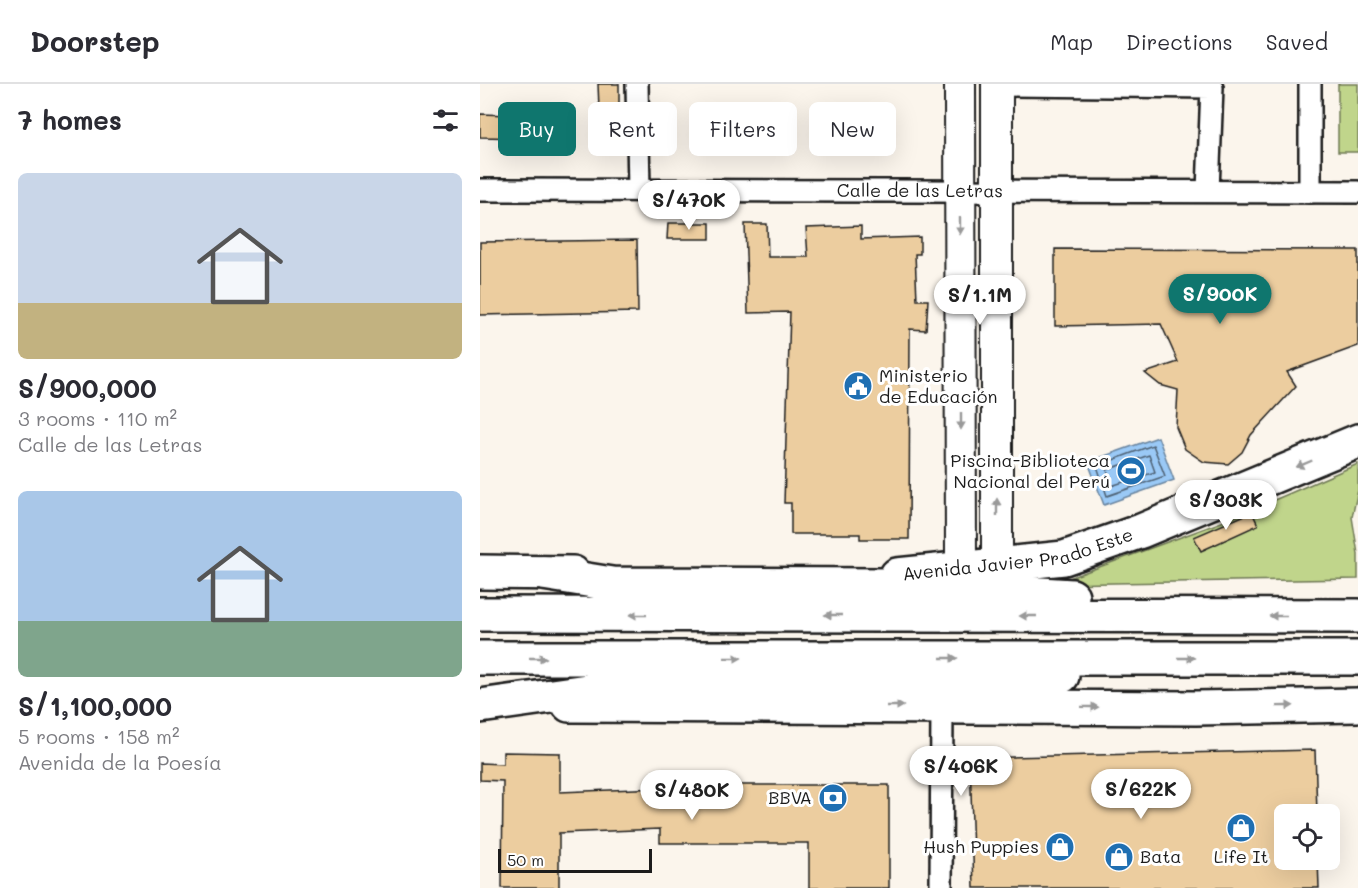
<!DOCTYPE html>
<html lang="en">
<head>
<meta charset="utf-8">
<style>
  body { margin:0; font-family:Mali,sans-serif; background:#f7f7f7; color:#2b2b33; height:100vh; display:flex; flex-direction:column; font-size:22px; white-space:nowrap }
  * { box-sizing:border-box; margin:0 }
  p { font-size:20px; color:#7c7c81 }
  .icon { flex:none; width:33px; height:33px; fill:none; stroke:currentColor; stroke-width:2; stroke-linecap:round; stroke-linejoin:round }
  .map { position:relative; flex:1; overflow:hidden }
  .side { display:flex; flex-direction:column; background:#fff; width:480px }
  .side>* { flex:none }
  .banner { position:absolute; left:18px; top:18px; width:570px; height:54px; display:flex; gap:12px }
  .fabs { position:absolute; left:794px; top:720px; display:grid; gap:12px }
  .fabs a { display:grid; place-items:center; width:66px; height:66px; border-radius:9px; background:#fff; box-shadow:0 6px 24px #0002; font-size:30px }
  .scale { position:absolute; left:18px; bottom:15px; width:154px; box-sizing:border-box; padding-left:6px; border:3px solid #1c1c1c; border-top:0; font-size:16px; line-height:21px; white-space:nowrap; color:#1c1c1c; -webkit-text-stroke:4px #fff; paint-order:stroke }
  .price { position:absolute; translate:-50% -51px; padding:0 14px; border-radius:21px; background:#fff; color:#222; font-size:20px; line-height:39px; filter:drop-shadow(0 2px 3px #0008) }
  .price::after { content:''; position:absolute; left:50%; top:36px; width:18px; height:14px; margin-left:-9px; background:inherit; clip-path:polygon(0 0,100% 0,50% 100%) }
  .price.active { background:#0f766e; color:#fff }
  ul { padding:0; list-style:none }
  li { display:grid; align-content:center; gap:12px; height:318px; padding:0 18px }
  li span { display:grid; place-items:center; height:186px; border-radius:9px; color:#555 }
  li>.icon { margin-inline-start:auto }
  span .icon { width:108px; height:108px; fill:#fffc; stroke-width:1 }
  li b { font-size:26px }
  h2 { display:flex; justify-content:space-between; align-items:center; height:72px; padding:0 18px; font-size:26px }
  .pill { padding:0 21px; border-radius:9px; background:#fff; box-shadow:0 6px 24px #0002; font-size:21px; line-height:54px }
  .pill.active { background:#0f766e; color:#fff }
  header { display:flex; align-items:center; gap:36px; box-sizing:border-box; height:84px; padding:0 30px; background:#fff; border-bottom:2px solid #e1e1e2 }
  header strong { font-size:28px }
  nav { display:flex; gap:33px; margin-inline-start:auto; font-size:21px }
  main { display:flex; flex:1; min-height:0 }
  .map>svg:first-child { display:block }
  .green { fill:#c0d58b; stroke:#6e7854; stroke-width:1.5 }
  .water { fill:#9ac9f6; stroke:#68849f; stroke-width:1.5 }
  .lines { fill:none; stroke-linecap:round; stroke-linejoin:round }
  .shore { stroke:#4e6173; stroke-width:1.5 }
  .building { fill:#eccd9f; stroke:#1c1c1c; stroke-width:1.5 }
  .street-casing { stroke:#1c1c1c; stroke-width:26 }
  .secondary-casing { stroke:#1c1c1c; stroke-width:34 }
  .primary-casing { stroke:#1c1c1c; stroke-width:38 }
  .highway-casing { stroke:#1c1c1c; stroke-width:38 }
  .street { stroke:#fff; stroke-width:21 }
  .secondary { stroke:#fff; stroke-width:30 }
  .primary { stroke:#fff; stroke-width:33 }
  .highway { stroke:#fff; stroke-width:33 }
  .oneway { fill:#999 }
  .labels { text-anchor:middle; stroke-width:6; stroke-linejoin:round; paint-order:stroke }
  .street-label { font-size:18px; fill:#1c1c1c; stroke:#fff }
  .poi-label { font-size:18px; fill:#1c1c1c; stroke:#fff; text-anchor:end }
</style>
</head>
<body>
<header>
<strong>Doorstep</strong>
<nav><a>Map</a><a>Directions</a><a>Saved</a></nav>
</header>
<main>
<section class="side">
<h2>7 homes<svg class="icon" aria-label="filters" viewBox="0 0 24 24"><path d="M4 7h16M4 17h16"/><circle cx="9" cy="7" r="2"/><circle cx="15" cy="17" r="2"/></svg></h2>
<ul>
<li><span style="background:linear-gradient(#c9d6e8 70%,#c2b280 0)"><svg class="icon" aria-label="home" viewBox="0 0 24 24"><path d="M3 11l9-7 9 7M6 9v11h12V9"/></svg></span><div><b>S/900,000</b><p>3 rooms · 110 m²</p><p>Calle de las Letras</p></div></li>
<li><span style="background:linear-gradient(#a9c7e8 70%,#7fa58c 0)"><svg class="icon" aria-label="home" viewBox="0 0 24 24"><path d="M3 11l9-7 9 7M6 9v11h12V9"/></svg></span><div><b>S/1,100,000</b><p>5 rooms · 158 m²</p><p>Avenida de la Poesía</p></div></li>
</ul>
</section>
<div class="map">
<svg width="878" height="804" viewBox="0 0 878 804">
  <rect width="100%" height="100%" fill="#fbf5ec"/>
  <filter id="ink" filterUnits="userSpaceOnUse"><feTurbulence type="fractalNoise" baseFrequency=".0167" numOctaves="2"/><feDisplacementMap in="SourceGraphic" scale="12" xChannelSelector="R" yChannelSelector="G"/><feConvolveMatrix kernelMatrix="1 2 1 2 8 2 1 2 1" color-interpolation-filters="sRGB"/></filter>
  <g filter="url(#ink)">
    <path class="green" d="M 858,0 L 878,0 L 878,68 L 858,68 Z
      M 878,380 L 878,406 L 872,433 L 878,470 L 878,495 L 573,500 L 750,435 Z"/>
    <path class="water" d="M 678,353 L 694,396 L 624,421 L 608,378 Z"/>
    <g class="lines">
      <path class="shore" d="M 673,361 L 685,392 L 627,412 L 617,382 Z
        M 669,371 L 675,388 L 631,402 L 627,386 Z"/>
    </g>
    <path class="building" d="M 118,0 L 139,0 L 139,24 L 119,24 Z
      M 261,26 L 304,27 L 303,63 L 260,62 Z
      M 0,30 L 87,33 L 86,55 L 0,53 Z
      M 188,139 L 230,139 L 230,155 L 187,155 Z
      M 265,140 L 287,140 L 288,173 L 328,173 L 326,144 L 381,142 L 381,155 L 440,153 L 440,170 L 435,170 L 437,216 L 448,216 L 446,246 L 430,245 L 429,455 L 380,455 L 380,450 L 311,450 L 311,419 L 304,419 L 310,228 L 268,229 Z
      M 157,156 L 158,228 L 0,231 L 0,158 Z
      M 575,165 L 878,166 L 878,262 L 807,288 L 816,302 L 771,351 L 762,368 L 748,380 L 724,378 L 705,365 L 696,343 L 698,306 L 680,301 L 665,289 L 698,278 L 681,240 L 575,242 Z
      M 772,428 L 778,441 L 721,467 L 714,453 Z
      M 835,666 L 837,730 L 804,730 L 804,776 L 838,776 L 839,804 L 494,804 L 490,674 Z
      M 23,668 L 80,669 L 80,708 L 180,704 L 180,701 L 409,701 L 409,804 L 329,804 L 329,759 L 180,759 L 180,745 L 79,749 L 79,804 L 22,804 L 23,697 L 0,696 L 0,679 L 23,680 Z"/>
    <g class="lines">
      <g class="street-casing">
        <g id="street">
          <path d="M 157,0 L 159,106"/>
          <path d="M 830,0 L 830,108"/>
          <path d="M 517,1 L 732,3 L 728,107"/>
          <path id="s1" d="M 0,106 L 878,108"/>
          <path d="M 461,804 L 462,622"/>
        </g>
      </g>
      <g class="secondary-casing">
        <path id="secondary" d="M 480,0 L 481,486
          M 517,0 L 517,481"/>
      </g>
      <g class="primary-casing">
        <g id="primary">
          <path d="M 0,488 L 93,489"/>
          <path id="s2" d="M 417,491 L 584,474 L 661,447 L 878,357"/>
          <path d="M 89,621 L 716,624 L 878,621"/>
        </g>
      </g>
      <g class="highway-casing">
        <path id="highway" d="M 63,489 L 132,500 L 412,501 L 592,512
          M 0,530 L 878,532
          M 0,574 L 878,574
          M 0,622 L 114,606 L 149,604 L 504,599 L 582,592"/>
      </g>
      <use href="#street" class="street"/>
      <use href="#secondary" class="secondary"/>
      <use href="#primary" class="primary"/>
      <use href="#highway" class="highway"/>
    </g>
    <defs><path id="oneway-solid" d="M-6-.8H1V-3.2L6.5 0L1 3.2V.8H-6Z" transform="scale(1.5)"/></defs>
    <g class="oneway">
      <use href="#oneway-solid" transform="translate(480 142) rotate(90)"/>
      <use href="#oneway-solid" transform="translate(481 337) rotate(90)"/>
      <use href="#oneway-solid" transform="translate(824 380) rotate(157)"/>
      <use href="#oneway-solid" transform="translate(517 423) rotate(-90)"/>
      <use href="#oneway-solid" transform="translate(158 531) rotate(-180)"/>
      <use href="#oneway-solid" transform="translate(353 531) rotate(-180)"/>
      <use href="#oneway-solid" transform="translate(548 532) rotate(-180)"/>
      <use href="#oneway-solid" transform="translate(798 532) rotate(180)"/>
      <use href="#oneway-solid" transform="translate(58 574)"/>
      <use href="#oneway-solid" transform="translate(253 574)"/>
      <use href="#oneway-solid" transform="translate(469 574)"/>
      <use href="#oneway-solid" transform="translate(706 574)"/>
      <use href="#oneway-solid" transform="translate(415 622)"/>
      <use href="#oneway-solid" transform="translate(805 622) rotate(-1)"/>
      <use href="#oneway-solid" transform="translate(610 623) rotate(1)"/>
    </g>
  </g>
  <defs>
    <g id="civic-disc" transform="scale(1.5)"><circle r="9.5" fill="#1f6fb2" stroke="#fff"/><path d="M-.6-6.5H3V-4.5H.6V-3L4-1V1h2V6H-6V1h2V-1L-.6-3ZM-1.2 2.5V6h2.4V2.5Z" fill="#fff"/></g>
    <g id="stadium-disc" transform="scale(1.5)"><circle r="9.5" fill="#1f6fb2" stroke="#fff"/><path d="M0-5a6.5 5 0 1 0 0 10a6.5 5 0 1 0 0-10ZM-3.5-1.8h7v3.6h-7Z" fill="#fff"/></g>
    <g id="bank-disc" transform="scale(1.5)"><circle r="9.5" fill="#1f6fb2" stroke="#fff"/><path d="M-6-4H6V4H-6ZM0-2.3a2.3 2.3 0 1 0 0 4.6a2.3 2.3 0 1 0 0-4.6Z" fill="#fff"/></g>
    <g id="shop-disc" transform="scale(1.5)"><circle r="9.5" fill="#1f6fb2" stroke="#fff"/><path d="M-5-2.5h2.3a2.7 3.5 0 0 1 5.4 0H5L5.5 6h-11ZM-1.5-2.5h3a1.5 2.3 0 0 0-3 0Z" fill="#fff"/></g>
  </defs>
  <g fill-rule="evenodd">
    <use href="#civic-disc" x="378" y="302"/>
    <use href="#stadium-disc" x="651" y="387"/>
    <use href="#bank-disc" x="353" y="714"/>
    <use href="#shop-disc" x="761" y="744"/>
    <use href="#shop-disc" x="580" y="763"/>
    <use href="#shop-disc" x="639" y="773"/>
  </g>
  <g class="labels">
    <g class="street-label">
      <text dy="6" stroke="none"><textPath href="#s1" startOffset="440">Calle de las Letras</textPath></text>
      <text dy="6" stroke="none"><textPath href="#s2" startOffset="123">Avenida Javier Prado Este</textPath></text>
    </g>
    <g class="poi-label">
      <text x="399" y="298" text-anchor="start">Ministerio<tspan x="399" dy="21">de Educación</tspan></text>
      <text x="630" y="383">Piscina-Biblioteca<tspan x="630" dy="21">Nacional del Perú</tspan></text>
      <text x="332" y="720">BBVA</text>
      <text x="559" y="769">Hush Puppies</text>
      <text x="660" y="779" text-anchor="start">Bata</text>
      <text x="761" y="779" text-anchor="middle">Life It</text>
    </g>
  </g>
</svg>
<div class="fabs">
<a><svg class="icon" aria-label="locate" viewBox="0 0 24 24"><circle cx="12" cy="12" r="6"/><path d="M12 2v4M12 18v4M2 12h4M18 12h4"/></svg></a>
</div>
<div class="scale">50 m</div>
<b class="price" style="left:209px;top:147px">S/470K</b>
<b class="price active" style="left:740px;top:241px">S/900K</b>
<b class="price" style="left:500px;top:242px">S/1.1M</b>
<b class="price" style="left:746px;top:447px">S/303K</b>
<b class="price" style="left:481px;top:713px">S/406K</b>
<b class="price" style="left:661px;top:736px">S/622K</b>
<b class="price" style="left:212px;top:737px">S/480K</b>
<div class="banner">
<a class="pill active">Buy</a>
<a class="pill">Rent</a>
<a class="pill">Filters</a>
<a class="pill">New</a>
</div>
</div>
</main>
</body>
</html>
